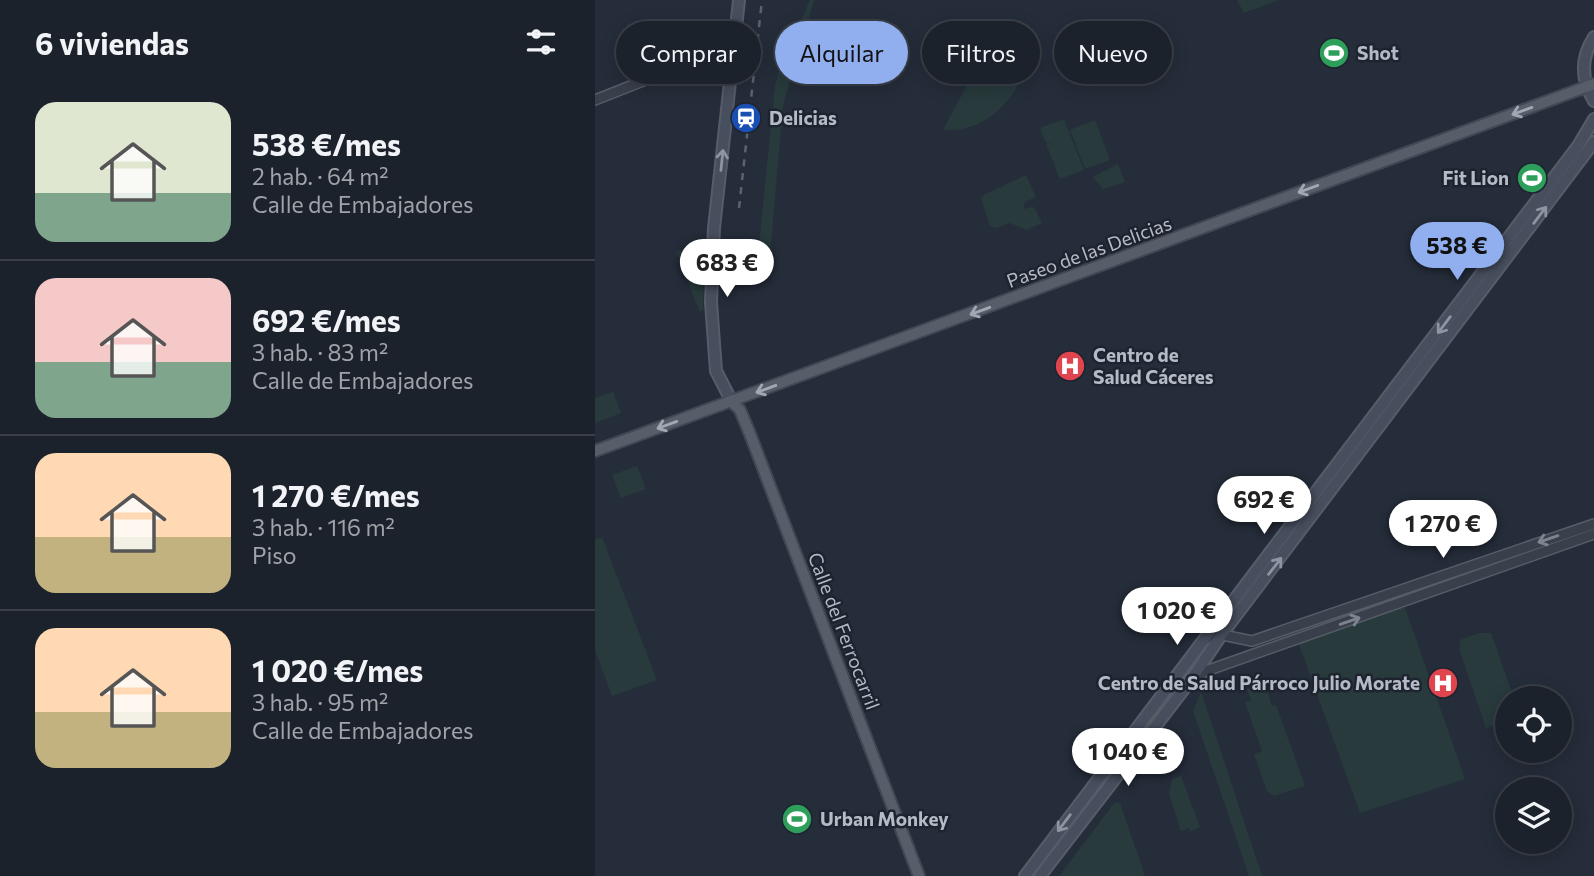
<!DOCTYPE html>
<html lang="es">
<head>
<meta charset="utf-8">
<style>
  body { margin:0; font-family:Commissioner,sans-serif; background:#292f38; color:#f1f3f6; height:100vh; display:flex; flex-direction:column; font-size:26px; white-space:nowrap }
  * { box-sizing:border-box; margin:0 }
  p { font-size:23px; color:#a0a4a9 }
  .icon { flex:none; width:38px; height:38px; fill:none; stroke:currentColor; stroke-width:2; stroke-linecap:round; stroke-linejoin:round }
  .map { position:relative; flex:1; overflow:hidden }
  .drawer { display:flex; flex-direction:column; background:#1c222c; width:595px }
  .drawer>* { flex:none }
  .banner { position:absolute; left:21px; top:21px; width:665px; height:63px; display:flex; gap:14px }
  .fabs { position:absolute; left:900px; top:686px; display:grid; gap:14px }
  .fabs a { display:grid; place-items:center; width:77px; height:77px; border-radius:50%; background:#1c222c; box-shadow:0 4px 18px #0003,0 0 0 2px #3a3f48; font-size:35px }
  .price { position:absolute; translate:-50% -60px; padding:0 16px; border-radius:24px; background:#fff; color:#222; font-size:23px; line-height:46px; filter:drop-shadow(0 2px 4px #0008) }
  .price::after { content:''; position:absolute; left:50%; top:42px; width:21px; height:16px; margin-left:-10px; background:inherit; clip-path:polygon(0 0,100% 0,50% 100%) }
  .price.active { background:#91afee; color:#111 }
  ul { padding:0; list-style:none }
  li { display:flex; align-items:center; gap:21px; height:175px; padding:0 35px }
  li+li { border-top:2px solid #3a3f48 }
  li span { display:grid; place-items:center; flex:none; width:196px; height:140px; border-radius:21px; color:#555 }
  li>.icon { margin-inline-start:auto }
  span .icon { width:84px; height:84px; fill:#fffc; stroke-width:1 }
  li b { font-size:30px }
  h2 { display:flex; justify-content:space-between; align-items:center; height:84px; padding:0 35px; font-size:30px }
  .pill { padding:0 24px; border-radius:32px; background:#1c222c; box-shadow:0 4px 18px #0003,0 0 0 2px #3a3f48; font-size:24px; line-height:63px }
  .pill.active { background:#91afee; color:#111 }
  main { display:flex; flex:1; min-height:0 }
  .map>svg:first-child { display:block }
  .green { fill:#283a3c }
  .water { fill:#3c4a62 }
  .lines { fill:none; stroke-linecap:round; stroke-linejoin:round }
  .tertiary-casing { stroke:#575d68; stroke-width:12 }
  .secondary-casing { stroke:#575d68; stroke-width:14 }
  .primary-casing { stroke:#424853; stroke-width:14 }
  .tertiary { stroke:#393f4b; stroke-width:9 }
  .secondary { stroke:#474e5d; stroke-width:10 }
  .primary { stroke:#575e6a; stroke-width:10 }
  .rail { stroke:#5b6371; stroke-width:2.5; stroke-dasharray:7 7; stroke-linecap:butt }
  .oneway { stroke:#a1a8b4 }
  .oneway2 { stroke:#8e94a1 }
  .oneway3 { stroke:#7d838f }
  .labels { text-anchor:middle; stroke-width:5; stroke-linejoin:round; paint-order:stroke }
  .poi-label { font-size:19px; font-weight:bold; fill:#b4bac6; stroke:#1e242f; text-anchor:start }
  .street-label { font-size:19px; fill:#b4bac6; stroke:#1e242f }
</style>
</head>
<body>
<main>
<section class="drawer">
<h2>6 viviendas<svg class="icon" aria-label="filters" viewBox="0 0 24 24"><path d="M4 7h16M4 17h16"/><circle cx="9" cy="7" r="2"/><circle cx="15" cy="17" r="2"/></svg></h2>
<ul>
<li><span style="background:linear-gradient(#dfe7d0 65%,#7fa58c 0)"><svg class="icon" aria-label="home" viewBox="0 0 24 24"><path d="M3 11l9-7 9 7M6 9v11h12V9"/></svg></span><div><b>538 €/mes</b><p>2 hab. · 64 m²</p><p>Calle de Embajadores</p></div></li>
<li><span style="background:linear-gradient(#f6c9c9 60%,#7fa58c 0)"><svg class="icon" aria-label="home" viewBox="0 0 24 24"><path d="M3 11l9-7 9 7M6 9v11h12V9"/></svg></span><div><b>692 €/mes</b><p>3 hab. · 83 m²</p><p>Calle de Embajadores</p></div></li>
<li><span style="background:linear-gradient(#ffd9b3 60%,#c2b280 0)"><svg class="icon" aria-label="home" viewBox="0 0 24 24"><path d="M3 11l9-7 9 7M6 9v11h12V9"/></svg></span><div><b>1 270 €/mes</b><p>3 hab. · 116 m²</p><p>Piso</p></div></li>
<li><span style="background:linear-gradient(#ffd9b3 60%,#c2b280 0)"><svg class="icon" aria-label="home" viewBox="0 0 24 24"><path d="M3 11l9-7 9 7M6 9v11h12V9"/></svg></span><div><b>1 020 €/mes</b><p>3 hab. · 95 m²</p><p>Calle de Embajadores</p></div></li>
</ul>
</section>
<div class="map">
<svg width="999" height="876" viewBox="0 0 999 876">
  <rect width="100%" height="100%" fill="#252d3a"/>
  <path class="green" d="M 215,0 L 219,0 L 188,105 L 175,255 L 163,256 L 180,86 L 194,32 L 200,34 Z
    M 642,0 L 683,0 L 649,13 Z
    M 392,48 L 396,71 L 423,85 C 408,112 381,133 348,130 Z
    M 469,119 L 489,170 L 465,179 L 451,144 L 459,140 L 451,143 L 445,128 Z
    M 500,120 L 515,160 L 490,169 L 475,130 Z
    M 523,164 L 530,182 L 508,189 L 498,177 Z
    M 431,175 L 441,197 L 430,202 L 428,209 L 439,207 L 447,223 L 432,230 L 414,223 L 402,228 L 395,226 L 386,199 L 389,195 Z
    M 106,242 L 110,245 L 108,310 L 105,312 L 81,252 Z
    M 18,392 L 26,413 L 0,423 L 0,398 Z
    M 42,466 L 51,489 L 26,498 L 17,475 Z
    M 7,537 L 62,680 L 17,696 L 0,650 L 0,540 Z
    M 808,602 L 870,779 L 765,813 L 702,639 Z
    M 884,633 L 896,633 L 919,698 L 912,698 L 912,719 L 891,728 L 865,651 L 865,640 Z
    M 670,684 L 677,706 L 681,705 L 710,786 L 679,796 L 672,791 L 659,754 L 667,751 L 650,702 L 656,700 L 652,689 Z
    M 606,692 L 667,876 L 654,876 L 598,711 Z
    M 586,776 L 605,827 L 595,831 L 594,828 L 586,831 L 574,794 L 577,779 Z
    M 520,802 L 525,803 L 550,876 L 464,876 Z"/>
  <path class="water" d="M 809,503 L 829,519 L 822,529 L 802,513 Z"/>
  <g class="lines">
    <g class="tertiary-casing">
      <path id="tertiary" d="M 0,100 L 139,45
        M 611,639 L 618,633 L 657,641 L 999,524
        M 596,680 L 611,671 L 999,534"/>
    </g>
    <g class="secondary-casing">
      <path id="secondary" d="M 999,37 C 985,59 986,80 999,101
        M 137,402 L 121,371 L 116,302 L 119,228 L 144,0
        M 430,876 C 613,632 800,391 983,146 L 999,119
        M 445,876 L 596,680 L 627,634 L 999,142"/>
    </g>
    <g class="primary-casing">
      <path id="primary" d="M 137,402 L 145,410 L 155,434 L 324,876
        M 0,451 L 999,84"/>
    </g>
    <use href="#tertiary" class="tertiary"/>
    <use href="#secondary" class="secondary"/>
    <use href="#primary" class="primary"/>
    <path class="rail" d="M 144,208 L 167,0"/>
  </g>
  <defs><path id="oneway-shaft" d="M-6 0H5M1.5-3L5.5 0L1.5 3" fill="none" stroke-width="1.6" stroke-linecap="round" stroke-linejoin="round" transform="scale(1.75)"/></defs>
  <g class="oneway">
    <use href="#oneway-shaft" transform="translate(927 111) rotate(160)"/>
    <use href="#oneway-shaft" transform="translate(713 189) rotate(160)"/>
    <use href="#oneway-shaft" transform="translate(385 311) rotate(160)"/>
    <use href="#oneway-shaft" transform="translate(171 389) rotate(160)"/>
    <use href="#oneway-shaft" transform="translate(72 425) rotate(160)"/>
  </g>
  <g class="oneway2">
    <use href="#oneway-shaft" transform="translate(127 160) rotate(-84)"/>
    <use href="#oneway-shaft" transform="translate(945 215) rotate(-53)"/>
    <use href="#oneway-shaft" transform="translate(849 325) rotate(127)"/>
    <use href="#oneway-shaft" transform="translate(680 566) rotate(-52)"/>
    <use href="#oneway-shaft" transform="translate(469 823) rotate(127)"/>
  </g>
  <g class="oneway3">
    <use href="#oneway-shaft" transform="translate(953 539) rotate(161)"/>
    <use href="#oneway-shaft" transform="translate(755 621) rotate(-19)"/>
  </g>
  <defs>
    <g id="stadium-disc" transform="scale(1.575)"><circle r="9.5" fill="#2e9e5b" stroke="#1e242f"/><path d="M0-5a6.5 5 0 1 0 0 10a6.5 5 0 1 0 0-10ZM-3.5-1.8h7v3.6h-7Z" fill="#fff"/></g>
    <g id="station-disc" transform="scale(1.575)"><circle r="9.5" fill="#1a4fb4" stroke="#1e242f"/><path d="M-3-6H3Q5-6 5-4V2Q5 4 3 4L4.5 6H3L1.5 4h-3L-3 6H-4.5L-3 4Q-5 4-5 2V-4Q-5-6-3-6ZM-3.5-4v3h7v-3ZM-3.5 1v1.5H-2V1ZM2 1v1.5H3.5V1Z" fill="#fff"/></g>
    <g id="hospital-disc" transform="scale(1.575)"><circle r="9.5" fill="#e0444e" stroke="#1e242f"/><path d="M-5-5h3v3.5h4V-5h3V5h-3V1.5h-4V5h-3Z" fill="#fff"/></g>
  </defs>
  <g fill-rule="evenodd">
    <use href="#stadium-disc" x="739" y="53"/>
    <use href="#station-disc" x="151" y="118"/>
    <use href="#stadium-disc" x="937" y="178"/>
    <use href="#hospital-disc" x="475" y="366"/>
    <use href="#hospital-disc" x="848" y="683"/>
    <use href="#stadium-disc" x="202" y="819"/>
  </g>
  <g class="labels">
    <g class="poi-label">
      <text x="762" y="60">Shot</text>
      <text x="174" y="125">Delicias</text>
      <text x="914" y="185" text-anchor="end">Fit Lion</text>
      <text x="498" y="362">Centro de<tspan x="498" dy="22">Salud Cáceres</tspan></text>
      <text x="825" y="690" text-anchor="end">Centro de Salud Párroco Julio Morate</text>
      <text x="225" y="826">Urban Monkey</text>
    </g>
    <g class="street-label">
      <text transform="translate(494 252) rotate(-20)" y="7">Paseo de las Delicias</text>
      <text transform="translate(249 631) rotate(69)" y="7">Calle del Ferrocarril</text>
    </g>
  </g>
</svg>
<div class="fabs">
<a><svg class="icon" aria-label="locate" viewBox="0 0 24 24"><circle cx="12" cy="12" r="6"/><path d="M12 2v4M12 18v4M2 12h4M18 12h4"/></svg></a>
<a><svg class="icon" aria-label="layers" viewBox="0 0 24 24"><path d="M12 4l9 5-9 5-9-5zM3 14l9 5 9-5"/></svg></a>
</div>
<b class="price active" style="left:862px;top:282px">538 €</b>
<b class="price" style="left:132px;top:299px">683 €</b>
<b class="price" style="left:669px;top:536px">692 €</b>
<b class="price" style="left:848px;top:560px">1 270 €</b>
<b class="price" style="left:582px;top:647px">1 020 €</b>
<b class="price" style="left:533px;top:788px">1 040 €</b>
<div class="banner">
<a class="pill">Comprar</a>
<a class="pill active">Alquilar</a>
<a class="pill">Filtros</a>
<a class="pill">Nuevo</a>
</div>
</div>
</main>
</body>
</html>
